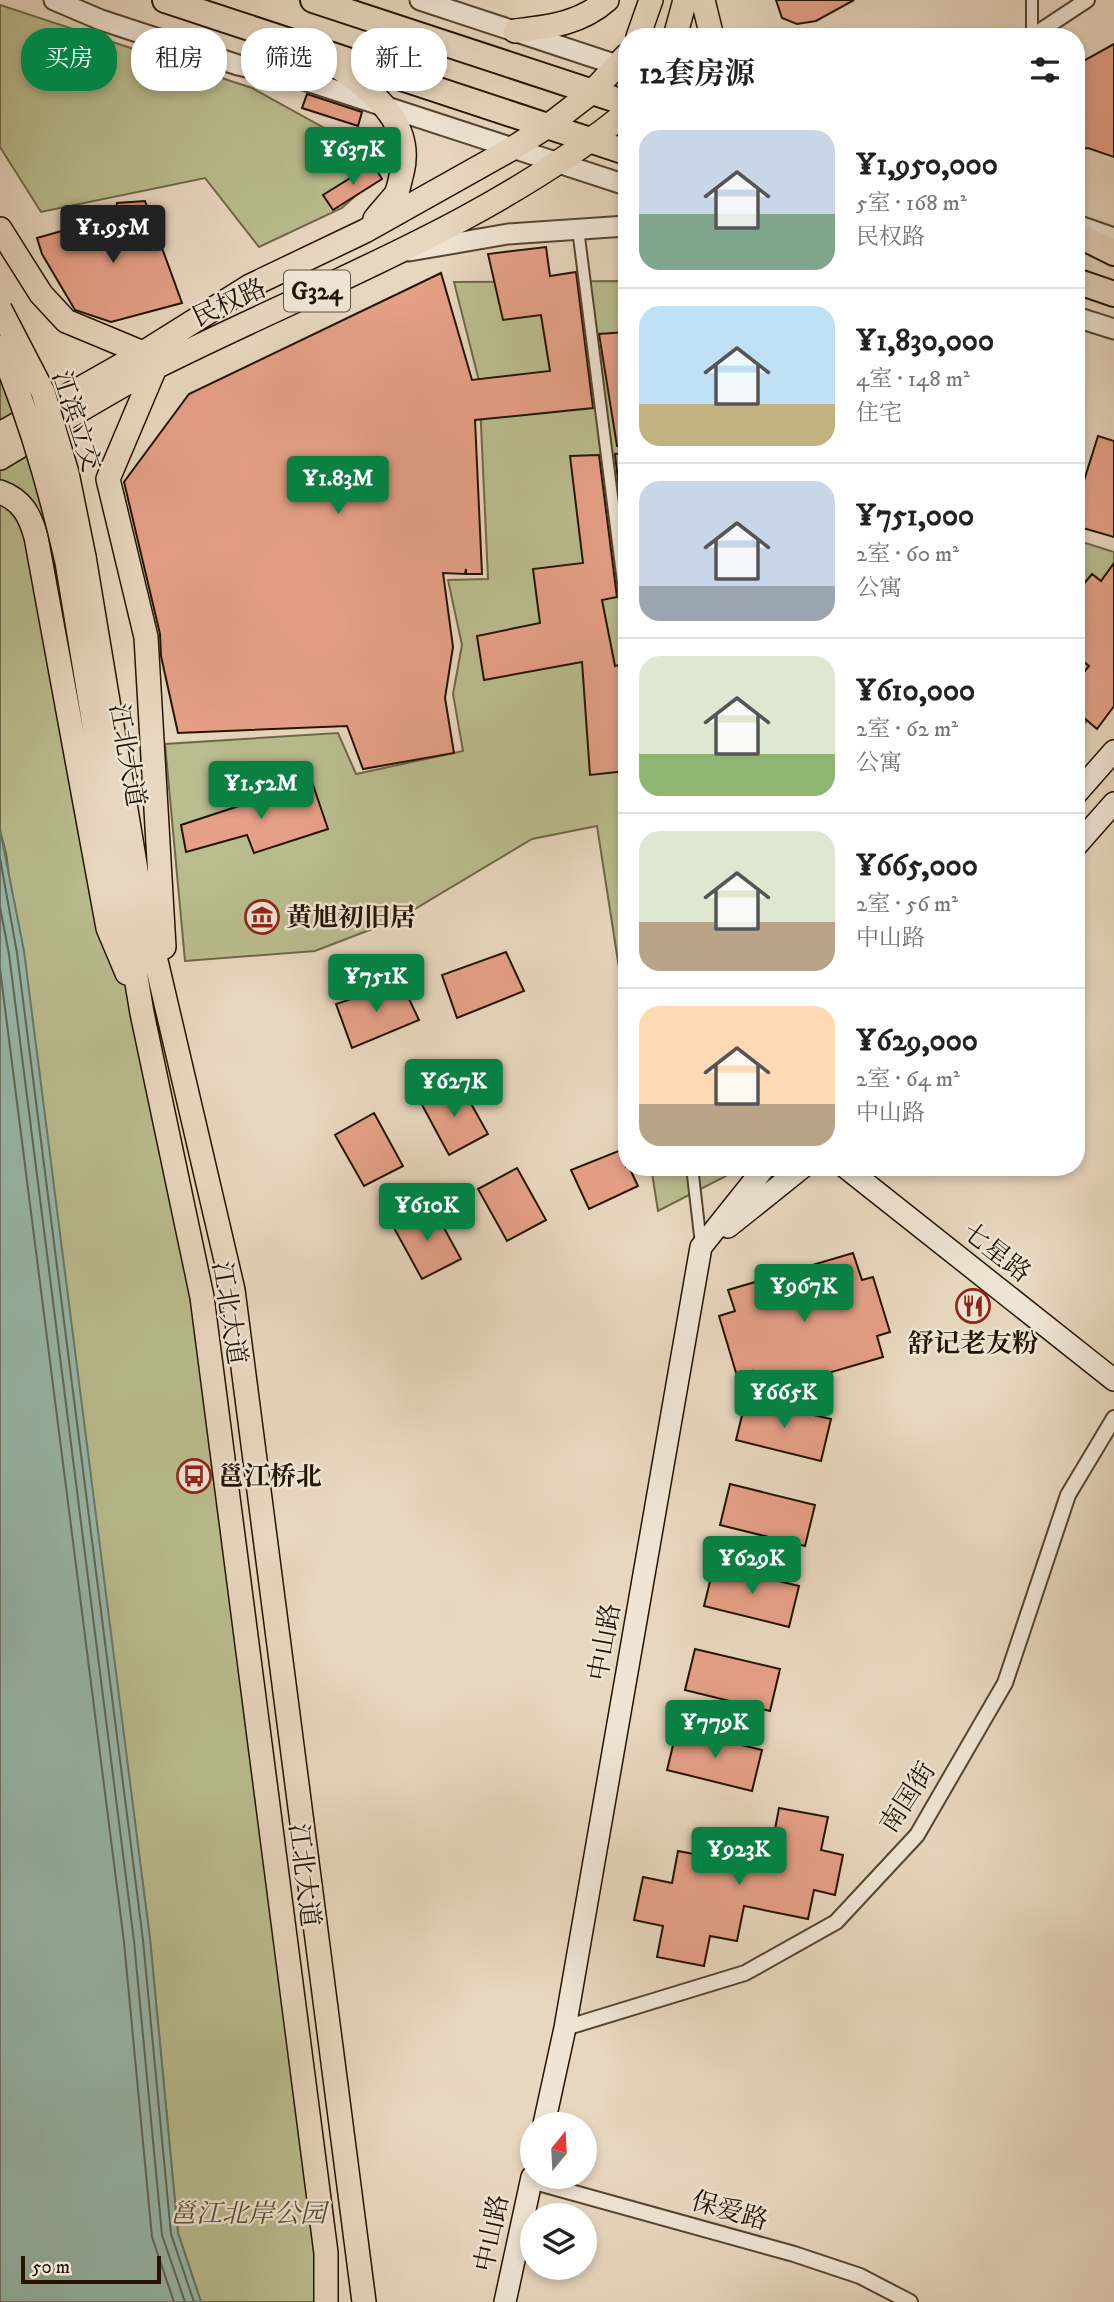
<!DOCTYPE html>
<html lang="zh">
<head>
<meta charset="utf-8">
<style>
  body { margin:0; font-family:"IM FELL DW Pica","Noto Serif SC",serif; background:#f6f6f6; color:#222; height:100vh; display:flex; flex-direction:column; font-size:26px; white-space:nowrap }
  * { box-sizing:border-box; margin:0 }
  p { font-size:23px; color:#767676 }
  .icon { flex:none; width:38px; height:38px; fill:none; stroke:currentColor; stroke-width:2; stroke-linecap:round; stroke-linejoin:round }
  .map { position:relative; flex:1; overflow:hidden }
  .details { position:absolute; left:618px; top:28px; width:467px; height:1148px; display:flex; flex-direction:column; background:#fff; border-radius:28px; box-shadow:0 4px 10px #0003 }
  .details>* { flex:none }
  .hud { position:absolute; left:21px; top:28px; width:492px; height:63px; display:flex; gap:14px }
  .needle { width:46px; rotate:18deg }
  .buttons { position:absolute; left:520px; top:2112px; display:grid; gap:14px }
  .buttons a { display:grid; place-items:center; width:77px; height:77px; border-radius:50%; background:#fff; box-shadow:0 4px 10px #0003; font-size:35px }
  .scale { position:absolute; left:21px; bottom:18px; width:140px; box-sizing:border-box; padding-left:7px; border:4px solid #241400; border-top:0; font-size:19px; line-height:24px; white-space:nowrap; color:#241400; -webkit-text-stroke:5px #f0e5d5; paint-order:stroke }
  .price { position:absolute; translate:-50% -60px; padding:0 16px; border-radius:7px; background:#0b8043; color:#fff; font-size:23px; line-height:46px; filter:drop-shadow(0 2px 4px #0008) }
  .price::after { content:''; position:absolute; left:50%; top:42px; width:21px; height:16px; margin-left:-10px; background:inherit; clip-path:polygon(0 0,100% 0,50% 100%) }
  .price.on { background:#222; color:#fff }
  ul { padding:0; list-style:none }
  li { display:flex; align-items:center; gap:21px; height:175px; padding:0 21px }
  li+li { border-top:2px solid #e0e0e0 }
  li span { display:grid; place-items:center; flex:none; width:196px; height:140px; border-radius:21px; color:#555 }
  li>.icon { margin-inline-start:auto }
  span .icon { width:84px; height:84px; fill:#fffc; stroke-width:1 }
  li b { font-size:30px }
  h2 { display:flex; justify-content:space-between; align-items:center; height:84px; padding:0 21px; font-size:30px }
  .tag { padding:0 24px; border-radius:28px; background:#fff; box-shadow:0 4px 10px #0003; font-size:24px; line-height:63px }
  .tag.on { background:#0b8043; color:#fff }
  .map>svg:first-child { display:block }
  .green { fill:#babd8f; stroke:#6f6848; stroke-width:2 }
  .water { fill:#98baad; stroke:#6a7868; stroke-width:2 }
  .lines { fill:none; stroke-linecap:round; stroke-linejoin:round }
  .shore { stroke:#5e6756; stroke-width:2 }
  .building { fill:#e6a087; stroke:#241400; stroke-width:2 }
  .pedestrian-casing { stroke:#554530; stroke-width:14 }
  .minor-casing { stroke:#554530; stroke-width:18 }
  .tertiary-casing { stroke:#554530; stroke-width:23 }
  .secondary-casing { stroke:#241400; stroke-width:24 }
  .primary-casing { stroke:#241400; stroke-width:26 }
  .trunk-casing { stroke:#241400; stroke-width:28 }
  .pedestrian { stroke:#f0e5d5; stroke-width:10 }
  .minor { stroke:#f0e5d5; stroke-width:14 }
  .tertiary { stroke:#f0e5d5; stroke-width:19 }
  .secondary { stroke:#f0e5d5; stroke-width:21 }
  .primary { stroke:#e8d7bf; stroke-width:23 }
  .trunk { stroke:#e8d7bf; stroke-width:24 }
  .primary-bridge-casing { stroke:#241400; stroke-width:26; stroke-linecap:butt }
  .primary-bridge { stroke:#e8d7bf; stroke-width:23 }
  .labels { text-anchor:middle; stroke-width:5; stroke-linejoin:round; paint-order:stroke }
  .shield { fill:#f0e5d5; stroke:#615340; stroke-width:2 }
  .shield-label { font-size:24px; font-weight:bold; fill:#241400 }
  .street-label { font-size:26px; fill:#241400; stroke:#f0e5d5 }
  .poi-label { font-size:26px; font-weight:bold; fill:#241400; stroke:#f0e5d5; text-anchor:start }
  .park-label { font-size:26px; font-style:italic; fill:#584f32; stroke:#f0e5d5 }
</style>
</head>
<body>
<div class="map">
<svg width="1114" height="2302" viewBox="0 0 1114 2302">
  <rect width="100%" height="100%" fill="#e8d7bf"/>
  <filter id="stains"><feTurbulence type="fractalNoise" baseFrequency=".00286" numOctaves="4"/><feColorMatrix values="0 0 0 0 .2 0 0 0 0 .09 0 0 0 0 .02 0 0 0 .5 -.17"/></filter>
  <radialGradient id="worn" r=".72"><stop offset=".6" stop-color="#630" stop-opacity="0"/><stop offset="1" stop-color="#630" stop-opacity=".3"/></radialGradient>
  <path class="green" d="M 0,5 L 252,88 L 353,144 L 371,182 L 342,208 L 259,247 L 205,178 L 41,212 L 0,147 Z
    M 626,281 L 626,1013 L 597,826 L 532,839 L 398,919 L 315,951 L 185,961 L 165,744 L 338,733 L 356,774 L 463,751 L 453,694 L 462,645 L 448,580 L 488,579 L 479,381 L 454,282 Z
    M 0,347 L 25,405 L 202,1297 L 326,2302 L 201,2302 L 178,2233 L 150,1939 L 6,853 L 0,830 Z
    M 1076,540 L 1114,552 L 1114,689 L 1076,734 Z
    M 651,1167 L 733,1167 L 726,1176 L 658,1211 Z"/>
  <path class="water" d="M 0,830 L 24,951 L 150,1939 L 178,2233 L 201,2302 L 0,2302 Z"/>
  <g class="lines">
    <path class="shore" d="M 0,858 L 17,953 L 143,1940 L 171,2234 L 194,2302
      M 0,907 L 9,954 L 134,1941 L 162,2235 L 185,2302
      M 0,969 L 124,1942 L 152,2237 L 174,2302"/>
  </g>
  <path class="building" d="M 776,0 L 854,0 L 816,21 L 797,24 L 782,18 Z
    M 1114,44 L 1114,157 L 1088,148 L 1076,150 L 1076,65 Z
    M 307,94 L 362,112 L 358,126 L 302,108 Z
    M 373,164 L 382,179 L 333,210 L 323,195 Z
    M 145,201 L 182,303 L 111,322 L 75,310 L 42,254 L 37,238 L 115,216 L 117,203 Z
    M 546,247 L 550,276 L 576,272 L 593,408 L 475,420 L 482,574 L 466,574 L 466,569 L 465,574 L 443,573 L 453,647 L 445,698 L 454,753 L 363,769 L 347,726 L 178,733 L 161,656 L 160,634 L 124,482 L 189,394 L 441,273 L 472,380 L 550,371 L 541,315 L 503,320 L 488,254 Z
    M 626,332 L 626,446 L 617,446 L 599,334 Z
    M 1098,436 L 1114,441 L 1114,537 L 1076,526 L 1076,506 Z
    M 626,453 L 626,548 L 615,454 Z
    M 599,455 L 617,597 L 602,600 L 615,666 L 619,665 L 623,714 L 626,714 L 626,771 L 590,775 L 582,662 L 484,680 L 477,636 L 540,623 L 533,569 L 583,563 L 570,456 Z
    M 1114,563 L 1114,706 L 1097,729 L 1076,711 L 1076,682 L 1089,666 L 1076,656 L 1076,593 L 1092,574 L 1101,581 Z
    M 312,782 L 328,829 L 254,853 L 247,835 L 186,852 L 181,825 Z
    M 506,952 L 524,991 L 457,1018 L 442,975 Z
    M 401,982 L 419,1020 L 352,1048 L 336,1004 Z
    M 459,1082 L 488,1134 L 449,1155 L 421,1103 Z
    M 374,1113 L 403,1166 L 364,1186 L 335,1135 Z
    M 621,1150 L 626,1167 L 629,1167 L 638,1186 L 589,1209 L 571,1170 Z
    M 517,1168 L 546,1220 L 507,1241 L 478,1189 Z
    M 432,1206 L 461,1259 L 422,1279 L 394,1228 Z
    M 853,1253 L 862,1280 L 873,1277 L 890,1332 L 877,1336 L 883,1357 L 746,1397 L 752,1371 L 737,1376 L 719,1316 L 735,1311 L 728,1290 Z
    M 746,1399 L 831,1419 L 821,1461 L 736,1440 Z
    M 730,1484 L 815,1505 L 805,1546 L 720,1525 Z
    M 714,1565 L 799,1586 L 789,1627 L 704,1606 Z
    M 695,1649 L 780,1669 L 770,1711 L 685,1690 Z
    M 677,1729 L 762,1750 L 752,1791 L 667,1770 Z
    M 779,1808 L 828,1817 L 821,1850 L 843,1855 L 835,1895 L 814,1890 L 808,1919 L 744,1906 L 737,1941 L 710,1936 L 704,1966 L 657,1957 L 663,1926 L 634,1920 L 643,1877 L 672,1883 L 678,1851 L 746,1864 L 751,1835 L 773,1840 Z"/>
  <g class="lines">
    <g class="pedestrian-casing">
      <path id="pedestrian" d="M 1032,0 L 1032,36
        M 578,229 L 626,606
        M 692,1167 L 701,1244"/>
    </g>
    <g class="minor-casing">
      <path id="minor" d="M 1031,37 L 1087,0
        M 565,2028 L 745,1973 L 836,1922 L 917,1835 L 1005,1683 L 1068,1495 L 1114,1418
        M 531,2181 L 794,2254 L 860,2276 L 910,2302"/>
    </g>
    <g class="tertiary-casing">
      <path id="tertiary" d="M 54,0 L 101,20 L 238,65 L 304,80 L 626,185
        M 420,0 L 626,68
        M 1082,227 L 1114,238
        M 409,251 L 508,234 L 626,226
        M 1076,317 L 1114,329"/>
    </g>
    <g class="secondary-casing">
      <path id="secondary" d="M 1076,794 L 1114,751
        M 1076,846 L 1114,803
        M 845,1167 L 1114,1380
        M 728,1227 L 803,1167
        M 544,2124 L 565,2028 L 701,1247 L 765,1167
        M 505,2302 L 532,2177"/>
    </g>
    <g class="primary-casing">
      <path id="primary" d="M 703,0 L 712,37
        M 515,31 C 548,27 580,24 607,0
        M 638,37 L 651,0
        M 675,37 L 685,0
        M 322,56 C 361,83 416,117 402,173 C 400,179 399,188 396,194 C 390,202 381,211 375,219
        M 0,229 L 41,294 L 66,321 L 143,353
        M 155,368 L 108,479 L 146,637 L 164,947
        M 0,434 L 143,353 L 250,286 L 365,231 L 513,148 L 548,126 L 592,92 L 626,56
        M 0,458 C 52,427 103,395 156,367 C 315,287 487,225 626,113
        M 0,492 C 22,500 30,515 36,537 L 108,928 L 127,973
        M 84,557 L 139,888 L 233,1290 L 364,2302
        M 67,562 L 142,1013 L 202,1297 L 326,2253 L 326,2302"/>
    </g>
    <g class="trunk-casing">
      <path id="trunk" d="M 165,0 L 626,152
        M 313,0 L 626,103
        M 1076,234 L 1114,253
        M 1076,281 L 1114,294"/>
    </g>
    <use href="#pedestrian" class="pedestrian"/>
    <use href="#minor" class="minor"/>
    <use href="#tertiary" class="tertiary"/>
    <use href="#secondary" class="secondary"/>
    <use href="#primary" class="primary"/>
    <use href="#trunk" class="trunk"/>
    <g class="primary-bridge-casing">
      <path id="primary-bridge" d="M 0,309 L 43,392 L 67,473 L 84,557
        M 0,347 C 30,417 50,487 67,562"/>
    </g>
    <use href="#primary-bridge" class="primary-bridge"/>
  </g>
  <defs>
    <g id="museum-ring" transform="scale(1.75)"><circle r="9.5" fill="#f0e5d5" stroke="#8f2418" stroke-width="1.5"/><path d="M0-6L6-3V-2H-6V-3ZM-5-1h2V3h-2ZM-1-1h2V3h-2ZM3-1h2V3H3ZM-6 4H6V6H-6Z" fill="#8f2418"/></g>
    <g id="restaurant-ring" transform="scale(1.75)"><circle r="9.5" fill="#f0e5d5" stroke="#8f2418" stroke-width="1.5"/><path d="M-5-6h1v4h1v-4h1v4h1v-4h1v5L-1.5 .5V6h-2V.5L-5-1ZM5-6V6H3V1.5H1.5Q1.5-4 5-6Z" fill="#8f2418"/></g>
    <g id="bus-ring" transform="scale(1.75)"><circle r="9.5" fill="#f0e5d5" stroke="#8f2418" stroke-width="1.5"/><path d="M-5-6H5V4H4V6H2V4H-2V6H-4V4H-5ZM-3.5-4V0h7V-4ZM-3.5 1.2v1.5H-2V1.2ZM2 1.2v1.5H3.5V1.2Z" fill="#8f2418"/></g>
  </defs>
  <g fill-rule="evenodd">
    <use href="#museum-ring" x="262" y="917"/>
    <use href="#restaurant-ring" x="973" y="1306"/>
    <use href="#bus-ring" x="194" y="1476"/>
  </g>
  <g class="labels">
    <rect class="shield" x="284" y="270.5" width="66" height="41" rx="5"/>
    <g class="shield-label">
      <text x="317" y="299">G324</text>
    </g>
    <g class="street-label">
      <text transform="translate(229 302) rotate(-25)" y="9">民权路</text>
      <text transform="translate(77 421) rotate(72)" y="9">江滨立交</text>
      <text transform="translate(128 755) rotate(80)" y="9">江北大道</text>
      <text transform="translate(997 1252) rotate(38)" y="9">七星路</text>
      <text transform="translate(230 1313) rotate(81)" y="9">江北大道</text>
      <text transform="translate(604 1642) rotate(-80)" y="9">中山路</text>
      <text transform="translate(907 1797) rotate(-57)" y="9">南国街</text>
      <text transform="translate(305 1875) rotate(83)" y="9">江北大道</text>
      <text transform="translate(730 2210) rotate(16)" y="9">保爱路</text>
      <text transform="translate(491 2233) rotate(-78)" y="9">中山路</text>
    </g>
    <g class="poi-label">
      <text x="286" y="926">黄旭初旧居</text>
      <text x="973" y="1352" text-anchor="middle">舒记老友粉</text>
      <text x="218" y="1485">邕江桥北</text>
    </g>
    <g class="park-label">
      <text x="248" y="2222">邕江北岸公园</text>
    </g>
  </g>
  <rect width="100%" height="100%" filter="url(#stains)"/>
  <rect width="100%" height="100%" fill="url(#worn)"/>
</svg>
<div class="buttons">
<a><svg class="needle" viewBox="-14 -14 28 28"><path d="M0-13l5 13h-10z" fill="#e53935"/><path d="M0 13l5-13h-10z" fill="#767676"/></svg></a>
<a><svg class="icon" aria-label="layers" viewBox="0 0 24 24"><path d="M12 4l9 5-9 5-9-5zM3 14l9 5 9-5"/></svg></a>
</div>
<div class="scale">50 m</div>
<b class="price" style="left:353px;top:187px">¥637K</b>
<b class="price on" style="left:113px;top:265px">¥1.95M</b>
<b class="price" style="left:338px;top:516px">¥1.83M</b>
<b class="price" style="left:261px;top:821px">¥1.52M</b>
<b class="price" style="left:376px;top:1014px">¥751K</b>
<b class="price" style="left:454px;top:1119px">¥627K</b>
<b class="price" style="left:427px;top:1243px">¥610K</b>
<b class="price" style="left:804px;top:1324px">¥967K</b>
<b class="price" style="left:784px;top:1430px">¥665K</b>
<b class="price" style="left:752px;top:1596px">¥629K</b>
<b class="price" style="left:715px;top:1760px">¥779K</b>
<b class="price" style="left:739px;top:1887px">¥923K</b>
<div class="hud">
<a class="tag on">买房</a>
<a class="tag">租房</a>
<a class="tag">筛选</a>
<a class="tag">新上</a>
</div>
<section class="details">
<h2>12套房源<svg class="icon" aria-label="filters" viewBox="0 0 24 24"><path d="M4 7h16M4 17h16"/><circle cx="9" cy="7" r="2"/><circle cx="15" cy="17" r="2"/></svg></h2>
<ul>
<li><span style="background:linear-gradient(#c9d6e8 60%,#7fa58c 0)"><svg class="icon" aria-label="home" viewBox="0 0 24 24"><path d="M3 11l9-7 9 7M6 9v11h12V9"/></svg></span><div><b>¥1,950,000</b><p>5室 · 168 m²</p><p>民权路</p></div></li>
<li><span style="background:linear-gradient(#bfe0f5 70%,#c2b280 0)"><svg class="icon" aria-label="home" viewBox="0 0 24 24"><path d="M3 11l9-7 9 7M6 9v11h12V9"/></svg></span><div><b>¥1,830,000</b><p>4室 · 148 m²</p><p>住宅</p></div></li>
<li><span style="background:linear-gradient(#c9d6e8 75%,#9aa5b1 0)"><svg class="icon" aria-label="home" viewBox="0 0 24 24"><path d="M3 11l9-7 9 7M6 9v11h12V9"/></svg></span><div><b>¥751,000</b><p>2室 · 60 m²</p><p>公寓</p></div></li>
<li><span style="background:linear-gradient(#dfe7d0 70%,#8fb573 0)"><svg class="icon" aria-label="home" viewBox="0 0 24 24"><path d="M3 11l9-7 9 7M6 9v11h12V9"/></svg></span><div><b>¥610,000</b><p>2室 · 62 m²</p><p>公寓</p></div></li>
<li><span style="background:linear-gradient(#dfe7d0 65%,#b9a48a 0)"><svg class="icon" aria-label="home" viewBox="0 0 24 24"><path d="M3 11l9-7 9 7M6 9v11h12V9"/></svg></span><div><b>¥665,000</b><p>2室 · 56 m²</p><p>中山路</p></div></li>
<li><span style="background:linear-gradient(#ffd9b3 70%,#b9a48a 0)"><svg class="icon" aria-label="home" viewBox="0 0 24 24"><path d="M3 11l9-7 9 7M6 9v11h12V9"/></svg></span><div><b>¥629,000</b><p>2室 · 64 m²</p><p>中山路</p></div></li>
</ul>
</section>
</div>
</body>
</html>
